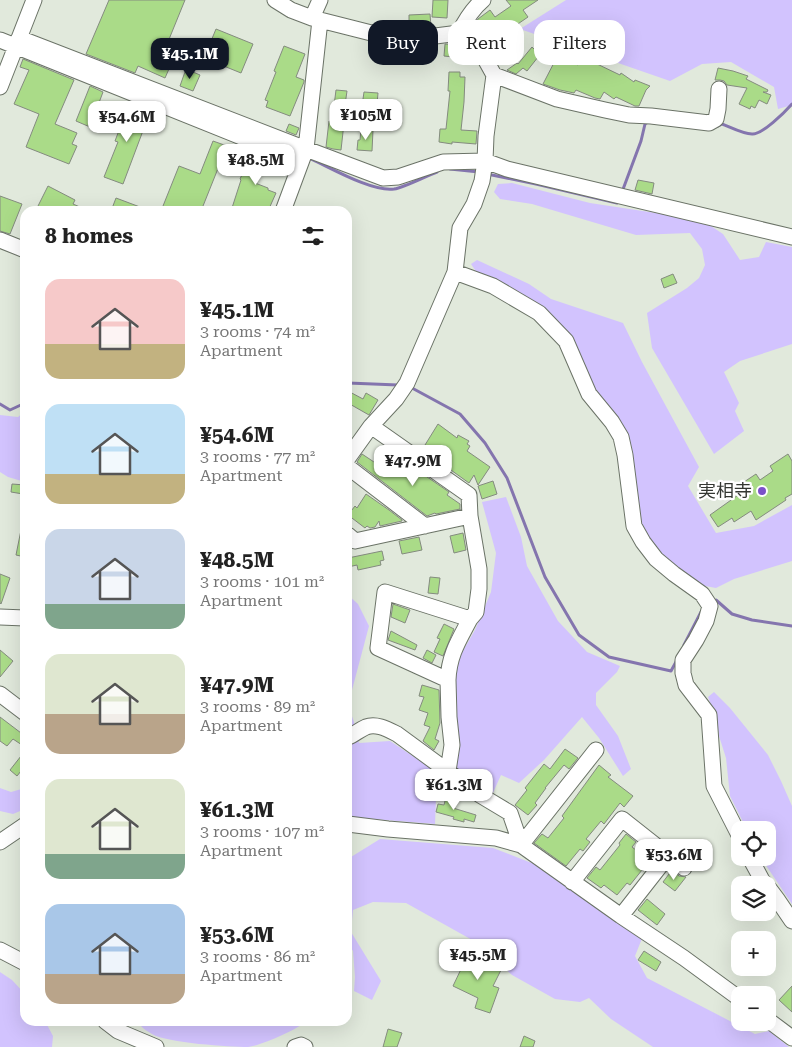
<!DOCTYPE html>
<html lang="en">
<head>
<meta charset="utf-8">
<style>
  body { margin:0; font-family:"Roboto Serif","Noto Sans JP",serif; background:#f6f6f6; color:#222; height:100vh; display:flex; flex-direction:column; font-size:19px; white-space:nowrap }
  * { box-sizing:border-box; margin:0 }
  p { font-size:16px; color:#767676 }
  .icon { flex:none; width:28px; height:28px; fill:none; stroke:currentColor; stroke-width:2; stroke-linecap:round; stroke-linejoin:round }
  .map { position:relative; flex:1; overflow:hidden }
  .details { position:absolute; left:20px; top:206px; width:332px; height:820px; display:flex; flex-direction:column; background:#fff; border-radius:15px; box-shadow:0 5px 20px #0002 }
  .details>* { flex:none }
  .banner { position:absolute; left:368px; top:20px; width:349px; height:45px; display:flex; gap:10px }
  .controls { position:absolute; left:731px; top:821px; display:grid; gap:10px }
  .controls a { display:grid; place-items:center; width:45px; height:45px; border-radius:10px; background:#fff; box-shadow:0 5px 20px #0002; font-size:25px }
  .price { position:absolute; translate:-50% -42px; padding:0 11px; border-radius:10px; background:#fff; color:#222; font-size:16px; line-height:32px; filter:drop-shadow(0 1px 2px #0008) }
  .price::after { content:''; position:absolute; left:50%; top:30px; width:15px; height:11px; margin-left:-8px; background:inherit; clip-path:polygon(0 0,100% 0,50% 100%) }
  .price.current { background:#111827; color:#fff }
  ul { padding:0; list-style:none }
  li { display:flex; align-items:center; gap:15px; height:125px; padding:0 25px }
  li span { display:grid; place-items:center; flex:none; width:140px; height:100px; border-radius:15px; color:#555 }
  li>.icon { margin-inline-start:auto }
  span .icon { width:60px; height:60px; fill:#fffc; stroke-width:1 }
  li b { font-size:21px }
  h2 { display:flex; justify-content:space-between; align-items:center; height:60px; padding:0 25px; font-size:21px }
  .chip { padding:0 18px; border-radius:15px; background:#fff; box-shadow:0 5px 20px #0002; font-size:18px; line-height:45px }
  .chip.current { background:#111827; color:#fff }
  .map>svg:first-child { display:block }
  .green { fill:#d2c3fe }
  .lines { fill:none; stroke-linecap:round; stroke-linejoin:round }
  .stream { stroke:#8475ae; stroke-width:3 }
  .building { fill:#aadb88; stroke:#848b7f }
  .minor-casing { stroke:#6b7367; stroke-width:17 }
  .minor { stroke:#fff; stroke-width:15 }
  .poi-dot { fill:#7b50c9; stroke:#fff; stroke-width:2 }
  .labels { text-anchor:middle; stroke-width:4.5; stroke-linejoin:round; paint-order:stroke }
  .poi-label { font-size:18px; fill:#343732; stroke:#fff; text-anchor:end }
</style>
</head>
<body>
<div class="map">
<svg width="792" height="1047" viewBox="0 0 792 1047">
  <rect width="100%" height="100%" fill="#e1e9dc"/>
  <path class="green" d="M 566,0 L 792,0 L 792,105 L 778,109 L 774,87 L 731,62 L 702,64 L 670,81 L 520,29 Z
    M 512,183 L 590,203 L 702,220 L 723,234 L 740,260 L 759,257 L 766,242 L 792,247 L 792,344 L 740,361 L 724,372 L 739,403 L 735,411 L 744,431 L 714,454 L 652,348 L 647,313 L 687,288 L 699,278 L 705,265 L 702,249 L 690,233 L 636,235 L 532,204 L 500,199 L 494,192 L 498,184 Z
    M 477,260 L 529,284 L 551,299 L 623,323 L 642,362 L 699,467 L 688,486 L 716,533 L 754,526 L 792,505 L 792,561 L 734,579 L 716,588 L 700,585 L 662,556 L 643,530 L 636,509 L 634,465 L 618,421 L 587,387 L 559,323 L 477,273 L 471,264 Z
    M 25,411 L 25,482 L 8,477 L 0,472 L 0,415 L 18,417 Z
    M 506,497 L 521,537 L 527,566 L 558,621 L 587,652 L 620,666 L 617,672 L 596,693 L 596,705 L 618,736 L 631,769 L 623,776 L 599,738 L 582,717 L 544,760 L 519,783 L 501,775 L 492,795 L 455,769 L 456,663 L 475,630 L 491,592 L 496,553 L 482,502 Z
    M 348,595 L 358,604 L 369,626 L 348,705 L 354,722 L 359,743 L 390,741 L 437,772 L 435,824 L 348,817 Z
    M 714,692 L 730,708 L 768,755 L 781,781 L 792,806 L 792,904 L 761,858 L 768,858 L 768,830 L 747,830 L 730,796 L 726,758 L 719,736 L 717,721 L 708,697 Z
    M 0,788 L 11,792 L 25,788 L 25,809 L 13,814 L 0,811 Z
    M 380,839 L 493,848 L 547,869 L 643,936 L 635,956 L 647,978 L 755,1034 L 769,1031 L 789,1047 L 653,1047 L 611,1019 L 589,998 L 580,1002 L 555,999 L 512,975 L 474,941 L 406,903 L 373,902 L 353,910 L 351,932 L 381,981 L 372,1000 L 354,991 L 355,977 L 353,951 L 348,944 L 348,858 L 351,857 Z
    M 0,972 L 12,980 L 25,994 L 25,1021 L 45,1021 L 53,1036 L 52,1047 L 0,1047 Z
    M 138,1021 L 308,1021 C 295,1030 263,1045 248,1047 C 230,1047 167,1043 152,1034 C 147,1031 140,1027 138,1021 Z"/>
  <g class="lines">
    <path class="stream" d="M 718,126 L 722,124 C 730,127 743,134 752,134 C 762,135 785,112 792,104
      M 311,159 C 331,168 372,192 394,189 C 405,187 426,176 437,172
      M 450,169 L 479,172
      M 487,174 L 536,184 L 617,203 L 618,201
      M 622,192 L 641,141 L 645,124 L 648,122
      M 348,383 L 398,385
      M 412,388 L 460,414 L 485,443 L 507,478 L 545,577 L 579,635 L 609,657 L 671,671 L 677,660
      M 0,404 L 10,410 L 23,404 L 25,404
      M 716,600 L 732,614 L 752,620 L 792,626
      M 684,645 L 701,612"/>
  </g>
  <path class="building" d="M 109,0 L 185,0 L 163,54 L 172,59 L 172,62 L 165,78 L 138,66 L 135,73 L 86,54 Z
    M 433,0 L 448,0 L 447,18 L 432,17 Z
    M 506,0 L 538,0 L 523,10 L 528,17 L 509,30 L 506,26 L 490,38 L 485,31 L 479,35 L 471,30 L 478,19 L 490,10 L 495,17 L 511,6 Z
    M 430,14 L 431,27 L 409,28 L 409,15 Z
    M 216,29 L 253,44 L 241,73 L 204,58 Z
    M 539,40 L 556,50 L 551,58 L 542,52 L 527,71 L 523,68 L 516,74 L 507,70 L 517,63 L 518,64 L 532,47 L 534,49 Z
    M 445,44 L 460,45 L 464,47 L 463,58 L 444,56 Z
    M 284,46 L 305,54 L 296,77 L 304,80 L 304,82 L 290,116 L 266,107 L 268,101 L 265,100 L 276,72 L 274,71 Z
    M 558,55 L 578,65 L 583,56 L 596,62 L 595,63 L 620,75 L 621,73 L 634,82 L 635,80 L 650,86 L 646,90 L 639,106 L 635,106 L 616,97 L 614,99 L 604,92 L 600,99 L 595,98 L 576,90 L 574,93 L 560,90 L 543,84 Z
    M 23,59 L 74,80 L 55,124 L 77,133 L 72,144 L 77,146 L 69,164 L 26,147 L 39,114 L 14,104 L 29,70 L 20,67 Z
    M 718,68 L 733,71 L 748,76 L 746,79 L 768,90 L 767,92 L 763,92 L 771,95 L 767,104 L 759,100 L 755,108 L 751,106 L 750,109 L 739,104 L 747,88 L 727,85 L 724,81 L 720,80 L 715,80 Z
    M 186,69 L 200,75 L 193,91 L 180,86 Z
    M 449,72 L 460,72 L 460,77 L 465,77 L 464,102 L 461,130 L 477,131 L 476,144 L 452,142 L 452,144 L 439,142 L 440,129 L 446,129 L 450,91 L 448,91 Z
    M 90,86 L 103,92 L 90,127 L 76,121 Z
    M 336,90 L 347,91 L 345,105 L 344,105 L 342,123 L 344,123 L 341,150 L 333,149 L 326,147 L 329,121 L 332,122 Z
    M 364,92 L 378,93 L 376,115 L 361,113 Z
    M 129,104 L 150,112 L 123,184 L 104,177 L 118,142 L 115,141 Z
    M 289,124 L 299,128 L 296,135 L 286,131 Z
    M 361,129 L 373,130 L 372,151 L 357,150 L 358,140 L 360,140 Z
    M 213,141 L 227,146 L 201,211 L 161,211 L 179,166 L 200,174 Z
    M 254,152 L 288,166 L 285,174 L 262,165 L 255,183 L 268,188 L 268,190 L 276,193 L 268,211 L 231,211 L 241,180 L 240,179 L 246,166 L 248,166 Z
    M 638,180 L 654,183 L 652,194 L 635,190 Z
    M 48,186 L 75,200 L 73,204 L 89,211 L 45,211 L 37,208 Z
    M 0,196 L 22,204 L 10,234 L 0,231 Z
    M 116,198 L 148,210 L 148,211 L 111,211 Z
    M 673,274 L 677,283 L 664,288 L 661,279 Z
    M 348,391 L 363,399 L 366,393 L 378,400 L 369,415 L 348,403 Z
    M 438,424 L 457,438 L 458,435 L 469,441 L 467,444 L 470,446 L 467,451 L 490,467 L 478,485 L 474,475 L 469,483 L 423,450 L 426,446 L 425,445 Z
    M 362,454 L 380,466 L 381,464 L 391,472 L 401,459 L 449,492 L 447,495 L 460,504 L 460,509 L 436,514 L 435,513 L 427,516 L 357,462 Z
    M 788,454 L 792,461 L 792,494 L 785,498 L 786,500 L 756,520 L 751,511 L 734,522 L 732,518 L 718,527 L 710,515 L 748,488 L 744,482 L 756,474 L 760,480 L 773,471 L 770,466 Z
    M 493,481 L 497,494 L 482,499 L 478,486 Z
    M 12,484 L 25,485 L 23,494 L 11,492 Z
    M 366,494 L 389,510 L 402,520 L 402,521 L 380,526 L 379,521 L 375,527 L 370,528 L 367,526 L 365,528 L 348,515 L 355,506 L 357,508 Z
    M 21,530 L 25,531 L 25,557 L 16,555 Z
    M 463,533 L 466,550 L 454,553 L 450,536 Z
    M 419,537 L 422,550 L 402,554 L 399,541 Z
    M 382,551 L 384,560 L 380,561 L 381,565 L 358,570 L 357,565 L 348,567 L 348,558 Z
    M 0,574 L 10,578 L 1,604 L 0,603 Z
    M 430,577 L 440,578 L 438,594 L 428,593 Z
    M 393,604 L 410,610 L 405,623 L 391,617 Z
    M 444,624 L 454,629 L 443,656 L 434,652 L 440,639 L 437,638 Z
    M 391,631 L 417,645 L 415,650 L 388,640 Z
    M 0,650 L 13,661 L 0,677 Z
    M 427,650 L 436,655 L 432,663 L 423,658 Z
    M 422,685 L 439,690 L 440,723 L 435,739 L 439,741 L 434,750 L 423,741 L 430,727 L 424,725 L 428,713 L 419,710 L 424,697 L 419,696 Z
    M 0,717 L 25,736 L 25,747 L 13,739 L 7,746 L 0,741 Z
    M 565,749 L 578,758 L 569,769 L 564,765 L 545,788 L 546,788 L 535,803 L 537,805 L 528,815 L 515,805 L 527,790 L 525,788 L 544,764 L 550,769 Z
    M 25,751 L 25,775 L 21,771 L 17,776 L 10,770 Z
    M 599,765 L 611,775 L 608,777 L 633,796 L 624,807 L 620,803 L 604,824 L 601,821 L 586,839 L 590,842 L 583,851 L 580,849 L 566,866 L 534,843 L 542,834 L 548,838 L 564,818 L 562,816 Z
    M 446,797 L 455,799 L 453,808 L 476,815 L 474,822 L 464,819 L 464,822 L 453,819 L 454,817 L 436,812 L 438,804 L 444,805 Z
    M 626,834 L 636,842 L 632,847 L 651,862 L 644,871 L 642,870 L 630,885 L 627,883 L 617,895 L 604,885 L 601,888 L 587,878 L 596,867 L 600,870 L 620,845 L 619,843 Z
    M 698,845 L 708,853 L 695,868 L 687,858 Z
    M 672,870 L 679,876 L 686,877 L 675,891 L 663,882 Z
    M 647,899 L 665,914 L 657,925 L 638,910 Z
    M 644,951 L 661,962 L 656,971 L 638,960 Z
    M 460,954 L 469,959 L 472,954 L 501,970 L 493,986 L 499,988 L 490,1013 L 475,1008 L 478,998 L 453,986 L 463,965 L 456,961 Z
    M 792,986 L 792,1012 L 779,1000 Z
    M 388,1029 L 402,1033 L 397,1047 L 383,1047 Z
    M 524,1036 L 535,1041 L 533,1047 L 520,1047 Z"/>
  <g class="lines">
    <g class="minor-casing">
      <path id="minor" d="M 275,0 L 291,10 L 312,18 L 391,38 L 404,40 L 459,33 L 472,41 L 484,57 L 494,75 L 486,136 L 485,161 L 482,181 L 474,204 L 460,228 L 455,272 L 407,383 L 396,399 L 371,426 L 348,458
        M 312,18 L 320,0
        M 459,33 C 465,21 472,9 483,0
        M 19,38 L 306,149 L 383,178 L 398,177 L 443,162 L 485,161 L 507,169 L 792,237
        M 0,40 L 301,161
        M 494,75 L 557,99 L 605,110 L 629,115 L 651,116 L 709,123 L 716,119 L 718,109 L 719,89
        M 0,87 L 34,0
        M 283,211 L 306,149 L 320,20
        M 0,240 L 25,250
        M 455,272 L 493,286 L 539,313 L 566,341 L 589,394 L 612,422 L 621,437 L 625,455 L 634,526 L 643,542 L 656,559 L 674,574 L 702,594 L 710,606 L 706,621 L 696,640 L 683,660 L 683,673 L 686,685 L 709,715 L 714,786 L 740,837
        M 348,467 L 425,526
        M 470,516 L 479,569 L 479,589 L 476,612 L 470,619 L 385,592 L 378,648 L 448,680 C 449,655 459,640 470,619
        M 348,535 L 355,541 L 470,516 L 469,495 L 371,426
        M 0,617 L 25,618
        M 0,694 L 25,713
        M 348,737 C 354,735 359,730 366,727 C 376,723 387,729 397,734 L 480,795 L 510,813 L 521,845
        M 448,771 L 452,745 L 449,717 L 448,680
        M 348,824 L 388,829 L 496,838 L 521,845 L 621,916 L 684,958 L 740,999
        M 0,842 L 25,825
        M 521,845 L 596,750
        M 750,858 L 762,880 L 766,885
        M 572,882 L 622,819 L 684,868
        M 768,887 L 777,899 L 792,921
        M 621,916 L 668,856
        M 0,950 L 25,963
        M 768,1020 L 792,1038
        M 105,1021 L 118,1031 L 156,1047
        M 295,1047 L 301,1045 L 305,1047"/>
    </g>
    <use href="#minor" class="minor"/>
  </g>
  <circle class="poi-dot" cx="762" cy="491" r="5"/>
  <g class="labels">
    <g class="poi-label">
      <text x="752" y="497">実相寺</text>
    </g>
  </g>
</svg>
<div class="controls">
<a><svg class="icon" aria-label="locate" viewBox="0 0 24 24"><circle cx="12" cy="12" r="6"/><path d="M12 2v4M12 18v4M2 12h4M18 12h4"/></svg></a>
<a><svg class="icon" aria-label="layers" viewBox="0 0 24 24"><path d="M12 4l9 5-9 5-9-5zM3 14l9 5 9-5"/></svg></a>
<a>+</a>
<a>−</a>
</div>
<b class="price current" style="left:190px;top:80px">¥45.1M</b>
<b class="price" style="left:366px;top:141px">¥105M</b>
<b class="price" style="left:127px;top:143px">¥54.6M</b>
<b class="price" style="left:256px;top:186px">¥48.5M</b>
<b class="price" style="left:413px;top:487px">¥47.9M</b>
<b class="price" style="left:454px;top:811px">¥61.3M</b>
<b class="price" style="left:674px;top:881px">¥53.6M</b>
<b class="price" style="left:478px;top:981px">¥45.5M</b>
<div class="banner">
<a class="chip current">Buy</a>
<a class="chip">Rent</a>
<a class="chip">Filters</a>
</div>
<section class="details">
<h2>8 homes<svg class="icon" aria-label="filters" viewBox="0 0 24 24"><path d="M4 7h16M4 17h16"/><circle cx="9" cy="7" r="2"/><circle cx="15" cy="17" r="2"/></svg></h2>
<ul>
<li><span style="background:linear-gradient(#f6c9c9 65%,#c2b280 0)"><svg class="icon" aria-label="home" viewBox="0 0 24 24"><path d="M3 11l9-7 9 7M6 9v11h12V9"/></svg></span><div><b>¥45.1M</b><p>3 rooms · 74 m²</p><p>Apartment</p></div></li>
<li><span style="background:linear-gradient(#bfe0f5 70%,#c2b280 0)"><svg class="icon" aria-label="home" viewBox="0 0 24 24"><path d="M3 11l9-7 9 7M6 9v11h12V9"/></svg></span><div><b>¥54.6M</b><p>3 rooms · 77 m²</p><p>Apartment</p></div></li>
<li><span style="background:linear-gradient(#c9d6e8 75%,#7fa58c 0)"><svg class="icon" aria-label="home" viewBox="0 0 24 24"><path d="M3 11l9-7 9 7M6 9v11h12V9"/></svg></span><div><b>¥48.5M</b><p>3 rooms · 101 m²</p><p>Apartment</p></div></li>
<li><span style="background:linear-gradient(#dfe7d0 60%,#b9a48a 0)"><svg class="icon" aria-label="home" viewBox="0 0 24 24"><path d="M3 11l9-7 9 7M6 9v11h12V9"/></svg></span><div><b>¥47.9M</b><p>3 rooms · 89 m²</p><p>Apartment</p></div></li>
<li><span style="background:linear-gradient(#dfe7d0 75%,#7fa58c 0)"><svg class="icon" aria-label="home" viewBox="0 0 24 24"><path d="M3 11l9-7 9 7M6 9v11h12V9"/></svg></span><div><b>¥61.3M</b><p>3 rooms · 107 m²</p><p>Apartment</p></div></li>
<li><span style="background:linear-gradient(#a9c7e8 70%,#b9a48a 0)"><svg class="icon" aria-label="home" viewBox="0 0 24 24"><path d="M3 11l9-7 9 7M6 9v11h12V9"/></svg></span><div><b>¥53.6M</b><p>3 rooms · 86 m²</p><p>Apartment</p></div></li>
</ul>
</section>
</div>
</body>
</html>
